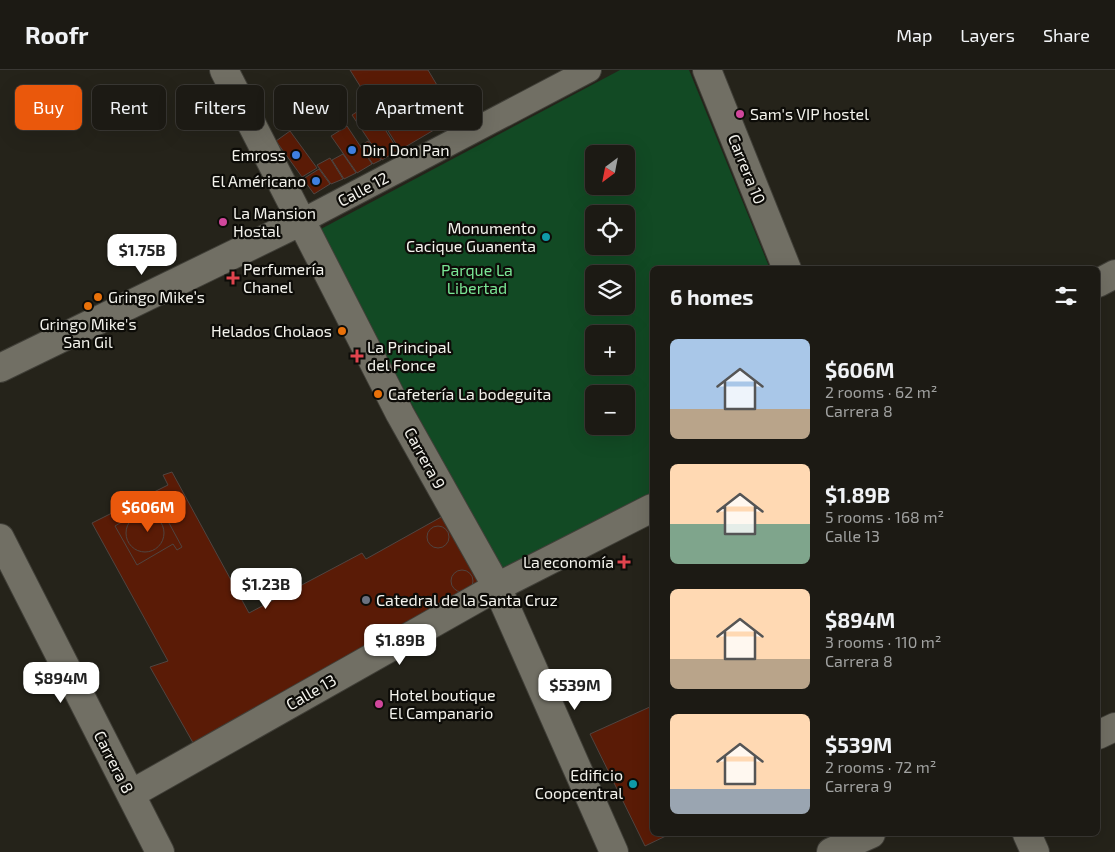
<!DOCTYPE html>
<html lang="en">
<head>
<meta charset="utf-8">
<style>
  body { margin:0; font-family:"Exo 2",sans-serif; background:#25231d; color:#f1f3f6; height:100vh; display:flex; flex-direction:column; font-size:19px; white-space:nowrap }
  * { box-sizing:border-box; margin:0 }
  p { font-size:16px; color:#a0a1a0 }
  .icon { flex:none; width:28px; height:28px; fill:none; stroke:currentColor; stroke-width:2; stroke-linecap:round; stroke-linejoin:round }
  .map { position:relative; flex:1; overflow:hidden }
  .details { position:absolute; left:650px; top:196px; width:450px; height:570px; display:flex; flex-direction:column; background:#1c1a14; border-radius:8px; box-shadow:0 5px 20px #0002,0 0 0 1px #3a3834 }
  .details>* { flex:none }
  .top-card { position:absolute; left:15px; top:15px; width:475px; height:45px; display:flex; gap:10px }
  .needle { width:32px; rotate:212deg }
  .buttons { position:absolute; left:585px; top:75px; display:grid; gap:10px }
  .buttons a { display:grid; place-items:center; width:50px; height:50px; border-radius:8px; background:#1c1a14; box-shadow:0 5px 20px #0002,0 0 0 1px #3a3834; font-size:25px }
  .price { position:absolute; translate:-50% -42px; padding:0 11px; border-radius:10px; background:#fff; color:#222; font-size:16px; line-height:32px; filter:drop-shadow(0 1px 2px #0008) }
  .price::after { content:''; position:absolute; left:50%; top:30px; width:15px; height:11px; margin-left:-8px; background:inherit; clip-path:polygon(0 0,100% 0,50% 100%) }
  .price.on { background:#ea580c; color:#fff }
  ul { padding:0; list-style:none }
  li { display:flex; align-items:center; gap:15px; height:125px; padding:0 20px }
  li span { display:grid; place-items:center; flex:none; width:140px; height:100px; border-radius:8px; color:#555 }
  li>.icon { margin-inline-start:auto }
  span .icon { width:60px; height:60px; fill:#fffc; stroke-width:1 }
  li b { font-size:21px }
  h2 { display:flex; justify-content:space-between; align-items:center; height:60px; padding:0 20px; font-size:21px }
  .tag { padding:0 18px; border-radius:8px; background:#1c1a14; box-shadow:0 5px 20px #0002,0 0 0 1px #3a3834; font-size:18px; line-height:45px }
  .tag.on { background:#ea580c; color:#fff }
  header { display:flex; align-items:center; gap:30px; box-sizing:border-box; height:70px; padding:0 25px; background:#1c1a14; border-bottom:1px solid #3a3834 }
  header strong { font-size:24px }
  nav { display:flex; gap:28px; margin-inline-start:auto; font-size:18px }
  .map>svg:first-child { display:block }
  .green { fill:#124a24; fill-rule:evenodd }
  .building { fill:#5a1b06; stroke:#504541 }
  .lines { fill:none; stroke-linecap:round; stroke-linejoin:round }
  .pedestrian-casing { stroke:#403f38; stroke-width:26 }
  .minor-casing { stroke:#403f38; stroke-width:30 }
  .pedestrian { stroke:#716f64; stroke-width:24 }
  .minor { stroke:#716f64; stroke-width:28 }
  .hotel-dot { fill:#d1479c; stroke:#0d0c08; stroke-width:2 }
  .shop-dot { fill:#3f7fe0; stroke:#0d0c08; stroke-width:2 }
  .culture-dot { fill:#0f9aa8; stroke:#0d0c08; stroke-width:2 }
  .health-dot { fill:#e0444e; stroke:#0d0c08; stroke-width:2 }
  .food-dot { fill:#e8710a; stroke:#0d0c08; stroke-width:2 }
  .worship-dot { fill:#6b7280; stroke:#0d0c08; stroke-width:2 }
  .labels { text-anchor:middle; stroke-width:4.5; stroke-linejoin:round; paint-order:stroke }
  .poi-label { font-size:16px; fill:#f3f2ec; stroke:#0d0c08; text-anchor:start }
  .street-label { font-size:16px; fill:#f3f2ec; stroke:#0d0c08 }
  .park-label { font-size:16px; fill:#7ae695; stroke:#0d0c08 }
</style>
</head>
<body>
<header>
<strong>Roofr</strong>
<nav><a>Map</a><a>Layers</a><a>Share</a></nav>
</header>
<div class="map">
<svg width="1115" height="782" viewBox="0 0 1115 782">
  <rect width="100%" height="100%" fill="#25231a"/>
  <path class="green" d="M 620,0 L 689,0 L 770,199 L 652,199 L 652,437 L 503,506 L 319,160 ZM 594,84 L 626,84 L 626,116 L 594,116 ZM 594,144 L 626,144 L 626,176 L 594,176 ZM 594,204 L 626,204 L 626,236 L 594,236 ZM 594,264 L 626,264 L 626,296 L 594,296 ZM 594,324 L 626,324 L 626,356 L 594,356 Z"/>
  <path class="building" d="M 350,0 L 428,0 L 456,47 L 400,80 Z
    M 369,34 L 398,80 L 382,90 L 352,45 Z
    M 347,56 L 372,94 L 357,103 L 331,66 Z
    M 290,61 L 317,98 L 302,107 L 276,71 Z
    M 368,71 L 381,90 L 373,94 L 360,76 Z
    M 343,84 L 356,103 L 344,109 L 332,90 Z
    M 330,88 L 343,109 L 331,114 L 317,95 Z
    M 319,99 L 330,114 L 314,124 L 303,109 Z
    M 172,402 L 249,543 L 362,483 L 366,489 L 443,446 L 481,517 L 196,678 L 150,597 L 168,591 L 92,453 L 168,415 L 163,405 Z
    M 157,431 L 182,477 L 177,480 L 173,474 L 137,495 L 115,456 Z
    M126 463a19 19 0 1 1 38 0a19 19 0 1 1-38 0Z
    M427 467a11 11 0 1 1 22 0a11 11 0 1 1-22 0Z
    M451 511a11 11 0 1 1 22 0a11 11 0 1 1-22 0Z
    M 652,636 L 652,764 L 670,764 L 645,776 L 590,664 Z"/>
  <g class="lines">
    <g class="pedestrian-casing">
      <path id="pedestrian" d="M 302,151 L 589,0"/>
    </g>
    <g class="minor-casing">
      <path id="minor" d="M 224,0 L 400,344 L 497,517 L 614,782
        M 707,0 L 787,199
        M 1098,213 L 1115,204
        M 0,298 L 302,151
        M 0,468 L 160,782
        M 1098,665 L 1115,657
        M 131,724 L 497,517 L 652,438
        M 1027,764 L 1035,782
        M 831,782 L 871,764"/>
    </g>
    <use href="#pedestrian" class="pedestrian"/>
    <use href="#minor" class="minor"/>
  </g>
  <g class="hotel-dot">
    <circle cx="740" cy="44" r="5"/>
    <circle cx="223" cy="152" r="5"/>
    <circle cx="379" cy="634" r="5"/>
  </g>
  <g class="shop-dot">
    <circle cx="352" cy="80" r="5"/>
    <circle cx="296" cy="85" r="5"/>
    <circle cx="316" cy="111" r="5"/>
  </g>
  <g class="culture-dot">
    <circle cx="546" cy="167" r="5"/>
    <circle cx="633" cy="714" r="5"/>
  </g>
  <g class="health-dot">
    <path d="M230.5 200.5h5v5h5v5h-5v5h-5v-5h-5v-5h5z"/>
    <path d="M354.5 278.5h5v5h5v5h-5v5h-5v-5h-5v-5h5z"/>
    <path d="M621.5 484.5h5v5h5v5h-5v5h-5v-5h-5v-5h5z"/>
  </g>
  <g class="food-dot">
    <circle cx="98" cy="227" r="5"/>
    <circle cx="88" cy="236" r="5"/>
    <circle cx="342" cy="261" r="5"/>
    <circle cx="378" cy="324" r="5"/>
  </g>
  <circle class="worship-dot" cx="366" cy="530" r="5"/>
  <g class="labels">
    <g class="poi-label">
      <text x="750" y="50">Sam's VIP hostel</text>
      <text x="362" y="86">Din Don Pan</text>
      <text x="286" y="91" text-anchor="end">Emross</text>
      <text x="306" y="117" text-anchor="end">El Américano</text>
      <text x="233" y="149">La Mansion<tspan x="233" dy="18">Hostal</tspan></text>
      <text x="536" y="164" text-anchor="end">Monumento<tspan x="536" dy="18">Cacique Guanenta</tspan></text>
      <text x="243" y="205">Perfumería<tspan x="243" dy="18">Chanel</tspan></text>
      <text x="108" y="233">Gringo Mike’s</text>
      <text x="88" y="260" text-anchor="middle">Gringo Mike's<tspan x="88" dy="18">San Gil</tspan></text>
      <text x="332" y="267" text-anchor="end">Helados Cholaos</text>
      <text x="367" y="283">La Principal<tspan x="367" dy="18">del Fonce</tspan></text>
      <text x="388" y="330">Cafetería La bodeguita</text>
      <text x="614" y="498" text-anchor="end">La economía</text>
      <text x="376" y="536">Catedral de la Santa Cruz</text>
      <text x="389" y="631">Hotel boutique<tspan x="389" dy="18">El Campanario</tspan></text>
      <text x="623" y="711" text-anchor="end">Edificio<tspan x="623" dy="18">Coopcentral</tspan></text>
    </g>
    <g class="street-label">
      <text transform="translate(747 99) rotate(68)" y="6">Carrera 10</text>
      <text transform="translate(363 119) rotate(-28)" y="6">Calle 12</text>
      <text transform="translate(425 388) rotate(61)" y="6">Carrera 9</text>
      <text transform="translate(311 622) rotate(-30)" y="6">Calle 13</text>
      <text transform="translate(114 692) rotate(63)" y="6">Carrera 8</text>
    </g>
    <g class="park-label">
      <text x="477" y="206">Parque La<tspan x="477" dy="18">Libertad</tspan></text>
    </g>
  </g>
</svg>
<div class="buttons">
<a><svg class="needle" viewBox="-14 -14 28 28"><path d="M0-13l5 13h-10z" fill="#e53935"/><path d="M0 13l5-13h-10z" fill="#a0a1a0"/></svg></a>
<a><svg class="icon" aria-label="locate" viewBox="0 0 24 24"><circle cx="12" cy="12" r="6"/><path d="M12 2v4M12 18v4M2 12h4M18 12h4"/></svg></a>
<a><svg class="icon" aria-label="layers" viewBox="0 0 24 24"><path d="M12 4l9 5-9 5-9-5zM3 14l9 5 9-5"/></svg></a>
<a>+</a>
<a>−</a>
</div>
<b class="price" style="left:142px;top:206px">$1.75B</b>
<b class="price on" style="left:148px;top:463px">$606M</b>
<b class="price" style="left:266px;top:540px">$1.23B</b>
<b class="price" style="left:400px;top:596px">$1.89B</b>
<b class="price" style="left:61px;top:634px">$894M</b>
<b class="price" style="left:575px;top:641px">$539M</b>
<div class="top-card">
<a class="tag on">Buy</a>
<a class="tag">Rent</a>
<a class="tag">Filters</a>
<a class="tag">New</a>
<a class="tag">Apartment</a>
</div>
<section class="details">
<h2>6 homes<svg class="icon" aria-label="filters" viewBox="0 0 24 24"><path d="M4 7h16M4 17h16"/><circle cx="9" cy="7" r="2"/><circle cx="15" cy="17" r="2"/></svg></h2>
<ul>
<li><span style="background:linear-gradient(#a9c7e8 70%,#b9a48a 0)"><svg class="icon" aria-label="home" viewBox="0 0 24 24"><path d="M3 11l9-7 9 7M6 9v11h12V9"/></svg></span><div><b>$606M</b><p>2 rooms · 62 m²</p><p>Carrera 8</p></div></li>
<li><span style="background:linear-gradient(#ffd9b3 60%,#7fa58c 0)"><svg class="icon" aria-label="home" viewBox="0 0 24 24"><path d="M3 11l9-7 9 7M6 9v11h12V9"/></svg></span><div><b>$1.89B</b><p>5 rooms · 168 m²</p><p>Calle 13</p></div></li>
<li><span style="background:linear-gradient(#ffd9b3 70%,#b9a48a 0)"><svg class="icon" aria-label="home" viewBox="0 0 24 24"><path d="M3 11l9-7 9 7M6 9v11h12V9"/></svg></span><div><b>$894M</b><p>3 rooms · 110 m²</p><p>Carrera 8</p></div></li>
<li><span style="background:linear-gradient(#ffd9b3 75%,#9aa5b1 0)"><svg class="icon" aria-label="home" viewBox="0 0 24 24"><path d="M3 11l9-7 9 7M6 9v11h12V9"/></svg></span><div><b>$539M</b><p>2 rooms · 72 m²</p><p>Carrera 9</p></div></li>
</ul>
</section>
</div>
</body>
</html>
